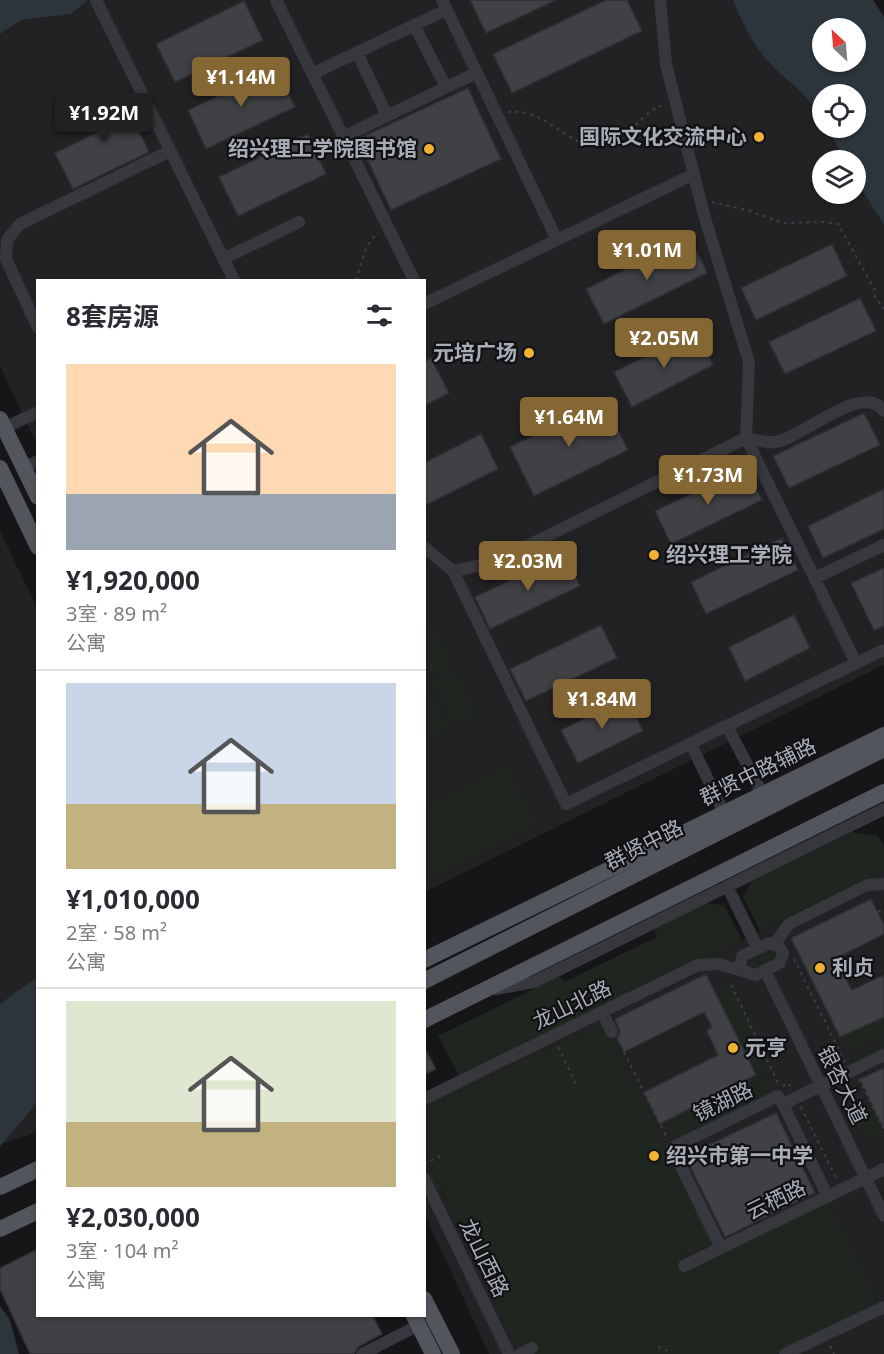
<!DOCTYPE html>
<html lang="zh">
<head>
<meta charset="utf-8">
<style>
  body { margin:0; font-family:"Noto Sans","Noto Sans SC",sans-serif; background:#f2f2f3; color:#2b2b33; height:100vh; display:flex; flex-direction:column; font-size:22px; white-space:nowrap }
  * { box-sizing:border-box; margin:0 }
  p { font-size:20px; color:#7c7c81 }
  .icon { flex:none; width:33px; height:33px; fill:none; stroke:currentColor; stroke-width:2; stroke-linecap:round; stroke-linejoin:round }
  .map { position:relative; flex:1; overflow:hidden }
  .panel { position:absolute; left:36px; top:279px; width:390px; height:1038px; display:flex; flex-direction:column; background:#fff; border-radius:0px; box-shadow:0 2px 4px #0004 }
  .panel>* { flex:none }
  .needle { width:39px; rotate:334deg }
  .tools { position:absolute; left:812px; top:18px; display:grid; gap:12px }
  .tools a { display:grid; place-items:center; width:54px; height:54px; border-radius:50%; background:#fff; box-shadow:0 2px 4px #0004; font-size:30px }
  .price { position:absolute; translate:-50% -51px; padding:0 14px; border-radius:6px; background:#856733; color:#fff; font-size:20px; line-height:39px; filter:drop-shadow(0 2px 3px #0008) }
  .price::after { content:''; position:absolute; left:50%; top:36px; width:18px; height:14px; margin-left:-9px; background:inherit; clip-path:polygon(0 0,100% 0,50% 100%) }
  .price.current { background:#222; color:#fff }
  ul { padding:0; list-style:none }
  li { display:grid; align-content:center; gap:12px; height:318px; padding:0 30px }
  li+li { border-top:2px solid #e1e1e2 }
  li span { display:grid; place-items:center; height:186px; border-radius:0px; color:#555 }
  li>.icon { margin-inline-start:auto }
  span .icon { width:108px; height:108px; fill:#fffc; stroke-width:1 }
  li b { font-size:26px }
  h2 { display:flex; justify-content:space-between; align-items:center; height:72px; padding:0 30px; font-size:26px }
  .map>svg:first-child { display:block }
  .built { fill:#222225 }
  .green { fill:#1e261f }
  .water { fill:#2c353c; fill-rule:evenodd }
  .building { fill:#404145; stroke:#303034; stroke-width:1.5 }
  .lines { fill:none; stroke-linecap:round; stroke-linejoin:round }
  .path { stroke:#3d3f44; stroke-width:2; stroke-dasharray:3 4.5; stroke-linecap:butt }
  .minor { stroke:#37383d; stroke-width:12 }
  .major { stroke:#53555c; stroke-width:16 }
  .poi-dot { fill:#f2b134; stroke:#111113; stroke-width:2 }
  .labels { text-anchor:middle; stroke-width:4.5; stroke-linejoin:round; paint-order:stroke }
  .poi-label { font-size:21px; font-weight:bold; fill:#a8adb8; stroke:#111113; text-anchor:start }
  .street-label { font-size:21px; fill:#a8adb8; stroke:#111113 }
</style>
</head>
<body>
<div class="map">
<svg width="884" height="1354" viewBox="0 0 884 1354">
  <rect width="100%" height="100%" fill="#161618"/>
  <path class="built" d="M 26,0 L 733,0 L 755,44 L 775,69 L 814,103 L 822,119 L 822,128 L 827,128 L 845,160 L 822,160 L 822,194 L 855,194 L 855,179 L 884,225 L 884,665 L 425,892 L 424,280 L 38,280 L 37,445 L 0,366 L 0,34 L 21,20 L 31,17 Z
    M 0,531 L 38,610 L 37,1132 L 0,1145 Z
    M 884,870 L 884,1354 L 489,1354 L 425,1215 L 424,1096 Z"/>
  <path class="green" d="M 431,621 L 453,665 L 430,676 L 425,665 L 424,624 Z
    M 455,670 L 476,714 L 454,725 L 432,681 Z
    M 426,684 L 448,728 L 425,739 L 424,685 Z
    M 507,766 L 536,824 L 425,879 L 425,807 Z
    M 852,832 L 878,836 L 884,847 L 884,870 L 760,931 L 743,897 L 752,881 Z
    M 706,903 L 724,905 L 742,940 L 462,1081 L 438,1036 L 560,976 L 564,982 L 657,937 L 654,930 Z
    M 771,950 L 779,954 L 752,971 L 744,965 Z
    M 731,985 L 759,1042 L 752,1046 L 775,1092 L 675,1141 L 665,1122 L 755,1075 L 715,993 Z
    M 884,1017 L 884,1035 L 848,1052 L 840,1037 Z
    M 603,1022 L 713,1242 L 681,1257 L 684,1266 L 829,1202 L 877,1304 L 773,1354 L 529,1354 L 518,1348 L 440,1187 L 436,1189 L 425,1164 L 425,1108 Z
    M 884,1044 L 884,1050 L 853,1065 L 851,1060 Z
    M 873,1105 L 884,1133 L 867,1141 L 854,1113 Z"/>
  <path class="water" d="M 0,0 L 88,0 L 71,14 L 21,20 L 0,34 Z
    M 733,0 L 873,0 L 884,17 L 884,225 L 855,179 L 855,160 L 845,160 L 827,128 L 855,128 L 855,94 L 822,94 L 822,119 C 810,96 792,85 774,68 C 755,48 743,25 733,0 ZM 855,28 L 855,62 L 822,62 L 822,28 Z
    M 37,977 L 37,1103 L 0,1146 L 0,1004 Z
    M 0,1306 L 10,1320 L 19,1354 L 0,1354 Z"/>
  <path class="building" d="M 470,0 L 556,0 L 486,33 Z
    M 606,0 L 627,0 L 642,31 L 512,93 L 493,54 Z
    M 244,1 L 263,40 L 175,82 L 156,44 Z
    M 276,68 L 295,107 L 206,149 L 188,110 Z
    M 468,88 L 501,159 L 391,210 L 358,139 Z
    M 121,93 L 149,152 L 73,189 L 55,153 L 102,130 L 91,107 Z
    M 308,134 L 326,174 L 238,216 L 219,177 Z
    M 690,237 L 707,273 L 604,324 L 586,289 Z
    M 832,244 L 847,276 L 756,320 L 741,288 Z
    M 860,298 L 876,331 L 785,374 L 769,342 Z
    M 696,331 L 713,365 L 632,407 L 614,372 Z
    M 431,358 L 449,393 L 424,406 L 424,361 Z
    M 604,401 L 628,450 L 534,496 L 510,447 Z
    M 864,413 L 880,445 L 789,488 L 773,456 Z
    M 481,434 L 498,469 L 424,506 L 424,463 Z
    M 746,468 L 762,500 L 671,544 L 655,511 Z
    M 884,489 L 884,529 L 823,558 L 808,526 Z
    M 782,538 L 798,570 L 706,614 L 691,582 Z
    M 565,554 L 580,586 L 490,629 L 475,597 Z
    M 884,568 L 884,626 L 874,630 L 851,583 Z
    M 794,615 L 810,648 L 745,681 L 729,647 Z
    M 601,625 L 617,658 L 526,701 L 510,669 Z
    M 627,697 L 643,731 L 578,763 L 561,730 Z
    M 871,899 L 884,925 L 884,934 L 835,959 L 852,990 L 884,975 L 884,1017 L 840,1037 L 791,938 Z
    M 706,974 L 756,1075 L 660,1124 L 644,1092 L 718,1055 L 707,1031 L 712,1027 L 704,1012 L 624,1052 L 617,1038 L 620,1032 L 615,1019 Z
    M 424,1047 L 436,1069 L 424,1075 Z
    M 884,1068 L 884,1129 L 860,1079 Z
    M 776,1113 L 815,1193 L 725,1237 L 685,1156 Z
    M 38,1249 L 38,1316 L 373,1316 L 382,1334 L 358,1347 L 354,1354 L 30,1354 L 0,1289 L 0,1268 Z"/>
  <g class="lines">
    <path class="path" d="M 508,112 C 551,108 566,151 605,145 C 632,141 638,112 664,105
      M 712,202 L 747,210 L 783,223 L 822,222 L 838,224 L 875,290 L 875,297 L 884,309
      M 356,280 L 367,246 L 378,232
      M 878,912 L 884,909
      M 794,959 L 845,1062
      M 731,985 L 779,1085
      M 558,1047 L 576,1084
      M 624,1052 L 667,1138
      M 859,1079 L 884,1129
      M 783,1086 L 789,1083 L 791,1088
      M 801,1107 L 837,1180
      M 424,1164 L 440,1156
      M 830,1346 L 834,1354
      M 658,1347 L 668,1351"/>
    <path class="minor" d="M 96,0 L 234,280
      M 276,0 L 414,280
      M 442,0 L 557,240
      M 414,25 L 446,87
      M 357,52 L 387,116
      M 312,74 L 446,10
      M 343,137 L 476,73
      M 223,259 L 299,222
      M 424,304 L 694,174
      M 38,328 L 6,259 L 7,240 L 20,224 L 170,151
      M 4,428 L 38,412
      M 746,438 C 754,440 765,443 774,442 C 799,441 863,380 884,411
      M 23,468 L 38,461
      M 424,547 L 453,571 L 492,563 L 746,438 L 749,362 L 704,215 L 666,64 L 660,0
      M 453,571 L 566,804 L 856,663 L 746,438
      M 815,578 L 884,545
      M 856,663 L 884,650
      M 727,726 L 763,795
      M 691,744 L 724,813
      M 774,945 L 789,924 L 867,885 L 884,884
      M 740,968 L 742,956 L 758,949
      M 765,970 L 884,1216
      M 496,989 L 534,982 L 884,809
      M 602,1012 L 612,1032
      M 424,1099 L 698,965 L 719,964 L 756,975 L 780,963 L 783,953 L 779,947 L 769,943 L 758,949 L 727,886
      M 783,1104 L 828,1197
      M 424,1178 L 509,1354
      M 721,1248 L 672,1148 L 778,1096 L 783,1104 L 884,1055
      M 684,1266 L 884,1169
      M 362,1354 L 419,1325
      M 520,1354 L 532,1348
      M 785,1354 L 884,1307"/>
    <path class="major" d="M 0,419 L 38,497
      M 0,468 L 38,547
      M 424,960 L 884,735
      M 424,981 L 884,749
      M 424,1020 L 884,792
      M 0,1187 L 38,1169
      M 0,1229 L 38,1211
      M 424,1299 L 452,1354
      M 414,1316 L 433,1354"/>
  </g>
  <g class="poi-dot">
    <circle cx="759" cy="137" r="6"/>
    <circle cx="429" cy="149" r="6"/>
    <circle cx="529" cy="353" r="6"/>
    <circle cx="654" cy="555" r="6"/>
    <circle cx="820" cy="968" r="6"/>
    <circle cx="733" cy="1048" r="6"/>
    <circle cx="654" cy="1156" r="6"/>
  </g>
  <g class="labels">
    <g class="poi-label">
      <text x="747" y="144" text-anchor="end">国际文化交流中心</text>
      <text x="417" y="156" text-anchor="end">绍兴理工学院图书馆</text>
      <text x="517" y="360" text-anchor="end">元培广场</text>
      <text x="666" y="562">绍兴理工学院</text>
      <text x="832" y="975">利贞</text>
      <text x="745" y="1055">元亨</text>
      <text x="666" y="1163">绍兴市第一中学</text>
    </g>
    <g class="street-label">
      <text transform="translate(758 772) rotate(-26)" y="7">群贤中路辅路</text>
      <text transform="translate(644 845) rotate(-27)" y="7">群贤中路</text>
      <text transform="translate(572 1005) rotate(-26)" y="7">龙山北路</text>
      <text transform="translate(842 1085) rotate(64)" y="7">银杏大道</text>
      <text transform="translate(723 1102) rotate(-26)" y="7">镜湖路</text>
      <text transform="translate(776 1200) rotate(-26)" y="7">云栖路</text>
      <text transform="translate(484 1258) rotate(64)" y="7">龙山西路</text>
    </g>
  </g>
</svg>
<div class="tools">
<a><svg class="needle" viewBox="-14 -14 28 28"><path d="M0-13l5 13h-10z" fill="#e53935"/><path d="M0 13l5-13h-10z" fill="#7c7c81"/></svg></a>
<a><svg class="icon" aria-label="locate" viewBox="0 0 24 24"><circle cx="12" cy="12" r="6"/><path d="M12 2v4M12 18v4M2 12h4M18 12h4"/></svg></a>
<a><svg class="icon" aria-label="layers" viewBox="0 0 24 24"><path d="M12 4l9 5-9 5-9-5zM3 14l9 5 9-5"/></svg></a>
</div>
<b class="price" style="left:241px;top:108px">¥1.14M</b>
<b class="price current" style="left:104px;top:144px">¥1.92M</b>
<b class="price" style="left:647px;top:281px">¥1.01M</b>
<b class="price" style="left:664px;top:369px">¥2.05M</b>
<b class="price" style="left:569px;top:448px">¥1.64M</b>
<b class="price" style="left:708px;top:506px">¥1.73M</b>
<b class="price" style="left:528px;top:592px">¥2.03M</b>
<b class="price" style="left:602px;top:730px">¥1.84M</b>
<section class="panel">
<h2>8套房源<svg class="icon" aria-label="filters" viewBox="0 0 24 24"><path d="M4 7h16M4 17h16"/><circle cx="9" cy="7" r="2"/><circle cx="15" cy="17" r="2"/></svg></h2>
<ul>
<li><span style="background:linear-gradient(#ffd9b3 70%,#9aa5b1 0)"><svg class="icon" aria-label="home" viewBox="0 0 24 24"><path d="M3 11l9-7 9 7M6 9v11h12V9"/></svg></span><div><b>¥1,920,000</b><p>3室 · 89 m²</p><p>公寓</p></div></li>
<li><span style="background:linear-gradient(#c9d6e8 65%,#c2b280 0)"><svg class="icon" aria-label="home" viewBox="0 0 24 24"><path d="M3 11l9-7 9 7M6 9v11h12V9"/></svg></span><div><b>¥1,010,000</b><p>2室 · 58 m²</p><p>公寓</p></div></li>
<li><span style="background:linear-gradient(#dfe7d0 65%,#c2b280 0)"><svg class="icon" aria-label="home" viewBox="0 0 24 24"><path d="M3 11l9-7 9 7M6 9v11h12V9"/></svg></span><div><b>¥2,030,000</b><p>3室 · 104 m²</p><p>公寓</p></div></li>
</ul>
</section>
</div>
</body>
</html>
